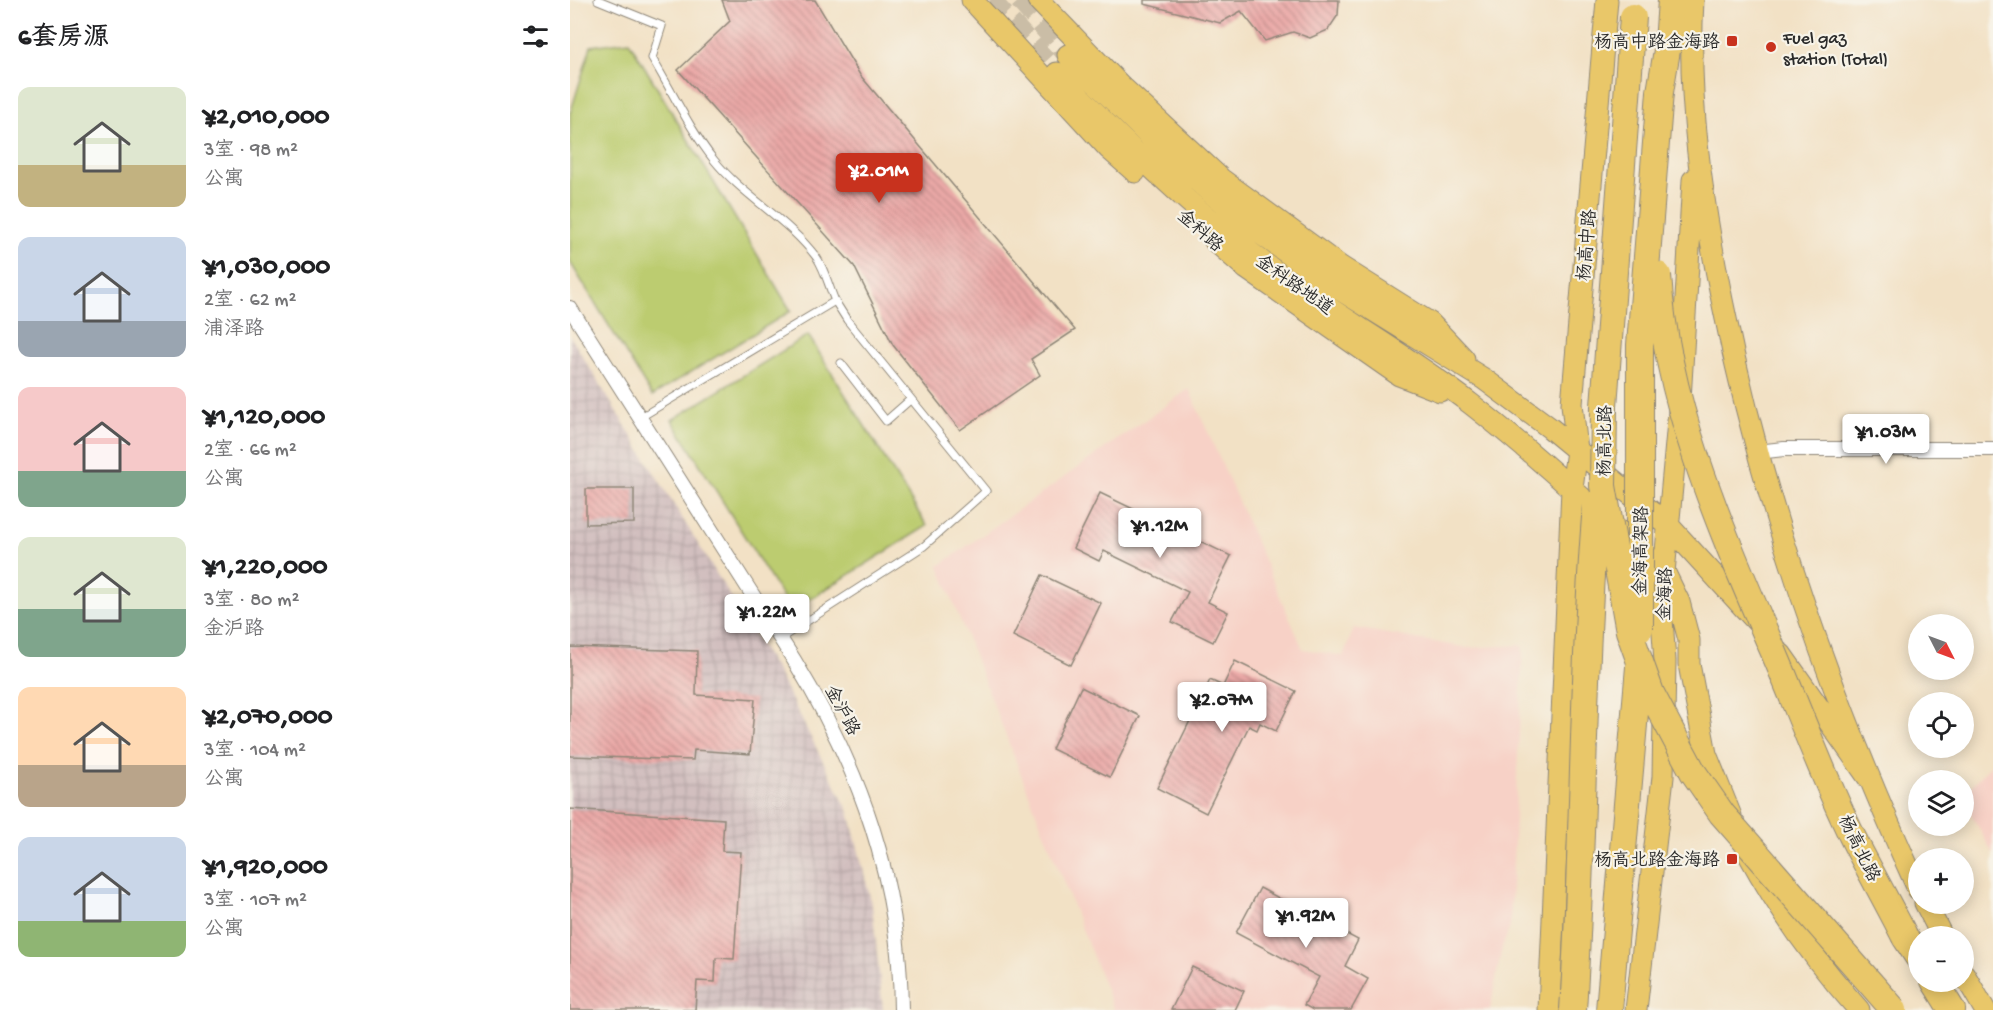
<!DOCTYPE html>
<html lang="zh">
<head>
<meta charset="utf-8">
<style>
  body { margin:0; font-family:"Gochi Hand","LXGW WenKai TC",sans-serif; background:#f6f6f6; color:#202124; height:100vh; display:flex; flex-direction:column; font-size:22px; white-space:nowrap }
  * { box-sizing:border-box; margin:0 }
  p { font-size:20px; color:#757577 }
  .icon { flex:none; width:33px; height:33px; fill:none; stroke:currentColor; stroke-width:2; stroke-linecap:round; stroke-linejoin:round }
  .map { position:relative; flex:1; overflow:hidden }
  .details { display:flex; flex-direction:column; background:#fff; width:570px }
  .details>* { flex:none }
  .needle { width:39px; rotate:132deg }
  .buttons { position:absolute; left:1338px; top:614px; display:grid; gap:12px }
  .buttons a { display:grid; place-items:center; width:66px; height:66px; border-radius:50%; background:#fff; box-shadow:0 3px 15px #0003; font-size:30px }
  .price { position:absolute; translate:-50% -51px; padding:0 14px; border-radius:6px; background:#fff; color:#222; font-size:20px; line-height:39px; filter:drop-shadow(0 2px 3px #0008) }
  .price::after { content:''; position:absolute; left:50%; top:36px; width:18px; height:14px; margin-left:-9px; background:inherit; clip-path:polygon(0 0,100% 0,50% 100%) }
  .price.current { background:#c8321e; color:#fff }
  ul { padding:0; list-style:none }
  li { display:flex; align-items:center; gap:18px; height:150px; padding:0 18px }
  li span { display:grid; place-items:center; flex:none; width:168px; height:120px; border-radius:12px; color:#555 }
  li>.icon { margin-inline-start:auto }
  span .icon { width:72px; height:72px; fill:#fffc; stroke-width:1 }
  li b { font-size:26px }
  h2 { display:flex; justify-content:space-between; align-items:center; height:72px; padding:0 18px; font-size:26px }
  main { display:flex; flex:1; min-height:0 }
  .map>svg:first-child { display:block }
  .built { fill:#f7d1c6 }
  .industrial { fill:url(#industrial-grid) }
  .garden { fill:#bccc6f; stroke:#747c4d; stroke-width:1.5 }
  .building { fill:url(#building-back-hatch) }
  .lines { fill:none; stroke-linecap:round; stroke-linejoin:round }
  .primary-tunnel { stroke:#cabda6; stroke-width:21; stroke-dasharray:21 10; stroke-linecap:butt }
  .lane-casing { stroke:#8e8678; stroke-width:9 }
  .street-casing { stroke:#8e8678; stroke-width:16 }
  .primary-casing { stroke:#8e8678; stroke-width:23 }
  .highway-casing { stroke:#8e8678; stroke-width:28 }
  .lane { stroke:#fff; stroke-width:7 }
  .street { stroke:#fff; stroke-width:14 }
  .primary { stroke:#e9c769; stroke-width:21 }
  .highway { stroke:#e9c769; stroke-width:26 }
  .highway-bridge-casing { stroke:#8e8678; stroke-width:28; stroke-linecap:butt }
  .highway-bridge { stroke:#e9c769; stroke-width:26 }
  .poi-dot { fill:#c8321e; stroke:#f7f3e8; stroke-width:2 }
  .labels { text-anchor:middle; stroke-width:4.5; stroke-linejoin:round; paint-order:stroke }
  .poi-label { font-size:18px; fill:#2b2b2b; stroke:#f7f3e8; text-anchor:end }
  .street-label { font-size:18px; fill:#2b2b2b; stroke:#f7f3e8 }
</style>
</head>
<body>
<main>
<section class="details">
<h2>6套房源<svg class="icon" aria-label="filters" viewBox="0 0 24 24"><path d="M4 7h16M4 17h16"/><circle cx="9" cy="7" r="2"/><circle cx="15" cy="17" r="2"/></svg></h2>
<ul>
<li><span style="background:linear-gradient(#dfe7d0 65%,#c2b280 0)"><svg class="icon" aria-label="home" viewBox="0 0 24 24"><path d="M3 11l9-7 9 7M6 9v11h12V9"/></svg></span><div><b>¥2,010,000</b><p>3室 · 98 m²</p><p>公寓</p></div></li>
<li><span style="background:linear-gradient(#c9d6e8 70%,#9aa5b1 0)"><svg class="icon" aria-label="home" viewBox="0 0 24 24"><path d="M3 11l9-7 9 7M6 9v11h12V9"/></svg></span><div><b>¥1,030,000</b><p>2室 · 62 m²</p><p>浦泽路</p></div></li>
<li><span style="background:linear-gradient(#f6c9c9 70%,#7fa58c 0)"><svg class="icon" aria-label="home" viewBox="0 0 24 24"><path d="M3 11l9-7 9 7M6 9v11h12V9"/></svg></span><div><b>¥1,120,000</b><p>2室 · 66 m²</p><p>公寓</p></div></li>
<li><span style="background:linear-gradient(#dfe7d0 60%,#7fa58c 0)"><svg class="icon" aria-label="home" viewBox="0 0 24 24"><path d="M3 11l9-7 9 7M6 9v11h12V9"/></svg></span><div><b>¥1,220,000</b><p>3室 · 80 m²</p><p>金沪路</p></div></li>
<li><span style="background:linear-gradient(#ffd9b3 65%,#b9a48a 0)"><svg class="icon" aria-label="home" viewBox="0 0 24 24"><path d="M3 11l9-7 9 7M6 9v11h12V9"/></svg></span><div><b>¥2,070,000</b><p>3室 · 104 m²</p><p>公寓</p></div></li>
<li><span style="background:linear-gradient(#c9d6e8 70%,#8fb573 0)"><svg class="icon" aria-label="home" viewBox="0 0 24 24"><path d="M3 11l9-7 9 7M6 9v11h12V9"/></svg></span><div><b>¥1,920,000</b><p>3室 · 107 m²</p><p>公寓</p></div></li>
</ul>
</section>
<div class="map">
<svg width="1423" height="1010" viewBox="0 0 1423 1010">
  <defs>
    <pattern id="industrial-grid" width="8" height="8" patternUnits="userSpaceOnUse" patternTransform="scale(1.5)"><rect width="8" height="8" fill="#d2bfbf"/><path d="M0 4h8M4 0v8" fill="none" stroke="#b4a4a4"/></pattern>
    <pattern id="building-back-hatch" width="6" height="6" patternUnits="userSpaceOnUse" patternTransform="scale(1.5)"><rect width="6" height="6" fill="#eba9a7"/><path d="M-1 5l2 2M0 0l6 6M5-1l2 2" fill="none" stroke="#bf8a88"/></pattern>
  </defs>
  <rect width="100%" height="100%" fill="#f7f3e8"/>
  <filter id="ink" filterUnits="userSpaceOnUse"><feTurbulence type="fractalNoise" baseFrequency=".0167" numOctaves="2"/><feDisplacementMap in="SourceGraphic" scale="12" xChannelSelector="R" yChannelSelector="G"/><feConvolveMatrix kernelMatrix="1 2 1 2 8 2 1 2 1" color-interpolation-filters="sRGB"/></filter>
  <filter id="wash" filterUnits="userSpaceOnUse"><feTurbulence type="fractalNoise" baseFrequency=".008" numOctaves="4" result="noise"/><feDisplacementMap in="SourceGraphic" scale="24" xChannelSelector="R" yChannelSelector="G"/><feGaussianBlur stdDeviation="1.35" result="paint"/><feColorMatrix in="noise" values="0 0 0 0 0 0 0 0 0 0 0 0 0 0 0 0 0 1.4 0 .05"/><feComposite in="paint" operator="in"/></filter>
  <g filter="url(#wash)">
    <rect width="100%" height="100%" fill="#f2e1c5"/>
    <path class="built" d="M 619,389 L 733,649 L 773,656 L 784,628 L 898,648 L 953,645 L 940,927 L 932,947 L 920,1010 L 544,1010 L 369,566 Z
      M 1423,763 L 1423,854 L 1394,801 L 1394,794 Z"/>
    <path class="industrial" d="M 0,336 L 209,675 L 279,812 L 302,905 L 313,1010 L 0,1010 Z"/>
    <path class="garden" d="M 59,41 L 221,311 L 82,396 L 0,262 L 0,114 L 21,46 Z
      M 238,335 L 357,526 L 221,611 L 102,420 Z"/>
    <g id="blocks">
      <path class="building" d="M 152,0 L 245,0 L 290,75 L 505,330 L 461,359 L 470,375 L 390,430 L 323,345 L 284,266 L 108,70 L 160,21 Z
        M 574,0 L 769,0 L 768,15 L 758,30 L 740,38 L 723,32 L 695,41 L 671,11 L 650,23 L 574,4 Z
        M 16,489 L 64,489 L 64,523 L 16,524 Z
        M 530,493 L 661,556 L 638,602 L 658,612 L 643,642 L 602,622 L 618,592 L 534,551 L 529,561 L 503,548 Z
        M 472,575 L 531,603 L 501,665 L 443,636 Z
        M 0,647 L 127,651 L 126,695 L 185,699 L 180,754 L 124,750 L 123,760 L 0,756 Z
        M 665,661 L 726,691 L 706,731 L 690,723 L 687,730 L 679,726 L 636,813 L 587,788 L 640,680 L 653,686 Z
        M 511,687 L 570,716 L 540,777 L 482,749 Z
        M 0,809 L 154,819 L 152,851 L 171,852 L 164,959 L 146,958 L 145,982 L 127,981 L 125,1010 L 0,1010 Z
        M 690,888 L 788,940 L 775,966 L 798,979 L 781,1010 L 743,1010 L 734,1005 L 749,977 L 666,933 Z
        M 622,967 L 674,991 L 665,1010 L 601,1010 Z"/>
    </g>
  </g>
  <g filter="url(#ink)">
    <use href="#blocks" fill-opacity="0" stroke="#8e8678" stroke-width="1.5"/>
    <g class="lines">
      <path class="primary-tunnel" d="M 420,0 L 487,73
        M 450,0 L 498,55"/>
      <g class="lane-casing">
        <path id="lane" d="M 28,0 L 92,26 L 82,58 C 102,91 120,130 144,160 C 174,197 218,219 247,258 C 255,270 259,287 265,301
          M 271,363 L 316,421 L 341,399
          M 71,417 L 265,301 L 277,320 L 416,491 L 354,546 L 211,638"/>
      </g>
      <g class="street-casing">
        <path id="street" d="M 0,308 L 224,660 C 291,770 330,880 331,1010
          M 1187,452 L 1214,449 L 1423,449"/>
      </g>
      <g class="primary-casing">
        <path id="primary" d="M 402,0 L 539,149 L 565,172
          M 468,0 L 551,86 L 651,179 L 771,267 L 860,323 L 894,359
          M 1123,0 C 1117,101 1132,201 1152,300 C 1192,502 1262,701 1348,889
          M 498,55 L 601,158 L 677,224 L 756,281 L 914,379 L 980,428 L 1099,526 L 1187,622
          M 487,73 C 552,141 619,207 694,263 C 761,313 835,353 901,404 C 968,456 1030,515 1094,571 L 1109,602 L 1119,640 L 1119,664 L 1136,754 L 1161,816
          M 645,241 L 677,269 L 829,375 L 870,391
          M 1211,654 L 1300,780
          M 1179,855 C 1210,912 1246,962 1289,1010
          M 1355,903 L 1372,936
          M 1394,974 L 1415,1010
          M 979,1010 L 1002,489 L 1007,450 L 1002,404 L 1037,0
          M 1066,1010 L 1093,777 L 1095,661 L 1091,605 L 1110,400 L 1123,180"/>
      </g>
      <g class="highway-casing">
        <path id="highway" d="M 1090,92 L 1098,44 L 1101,0
          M 1335,937 L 1348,957
          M 1364,981 L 1382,1010"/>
      </g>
      <use href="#lane" class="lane"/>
      <use href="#street" class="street"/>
      <use href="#primary" class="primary"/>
      <use href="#highway" class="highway"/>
      <g class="highway-bridge-casing">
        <path id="highway-bridge" d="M 1063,17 L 1034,406 L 1033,486 L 1059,631 L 1081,693 L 1123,772 L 1152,814 L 1324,1010
          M 1088,275 C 1096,405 1151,529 1202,648 C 1229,710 1252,775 1282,836 C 1299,870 1318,903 1335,937
          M 1070,628 L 1070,345 L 1090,92
          M 1003,1010 C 1014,842 1012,673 1026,505
          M 1039,1010 L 1069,667"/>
      </g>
      <use href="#highway-bridge" class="highway-bridge"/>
    </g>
  </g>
  <g class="poi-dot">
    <rect x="1156" y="35" width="12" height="12" rx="3"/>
    <circle cx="1201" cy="47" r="6"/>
    <rect x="1156" y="853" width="12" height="12" rx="3"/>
  </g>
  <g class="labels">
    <g class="poi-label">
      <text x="1213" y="43" text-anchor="start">Fuel gaz<tspan x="1213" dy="21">station (Total)</tspan></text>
      <text x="1150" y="47">杨高中路金海路</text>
      <text x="1150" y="865">杨高北路金海路</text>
    </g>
    <g class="street-label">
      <text transform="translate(631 230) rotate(41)" y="6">金科路</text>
      <text transform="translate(1016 245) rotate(-85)" y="6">杨高中路</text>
      <text transform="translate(725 284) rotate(35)" y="6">金科路地道</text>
      <text transform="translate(1034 441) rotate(-89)" y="6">杨高北路</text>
      <text transform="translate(1070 551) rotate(-89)" y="6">金海高架路</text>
      <text transform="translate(1094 594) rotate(-88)" y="6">金海路</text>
      <text transform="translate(273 710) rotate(62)" y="6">金沪路</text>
      <text transform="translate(1290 848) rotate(64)" y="6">杨高北路</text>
    </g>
  </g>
</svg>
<div class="buttons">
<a><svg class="needle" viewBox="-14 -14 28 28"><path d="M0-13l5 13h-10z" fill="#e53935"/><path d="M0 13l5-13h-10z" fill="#757577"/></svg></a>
<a><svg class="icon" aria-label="locate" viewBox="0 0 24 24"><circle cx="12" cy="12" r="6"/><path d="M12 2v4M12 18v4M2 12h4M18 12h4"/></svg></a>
<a><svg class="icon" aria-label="layers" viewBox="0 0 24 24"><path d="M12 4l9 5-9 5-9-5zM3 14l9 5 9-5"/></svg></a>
<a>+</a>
<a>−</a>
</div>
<b class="price current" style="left:309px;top:204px">¥2.01M</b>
<b class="price" style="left:1316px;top:465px">¥1.03M</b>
<b class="price" style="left:590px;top:559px">¥1.12M</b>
<b class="price" style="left:197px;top:645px">¥1.22M</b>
<b class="price" style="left:652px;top:733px">¥2.07M</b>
<b class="price" style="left:736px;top:949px">¥1.92M</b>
</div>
</main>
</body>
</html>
